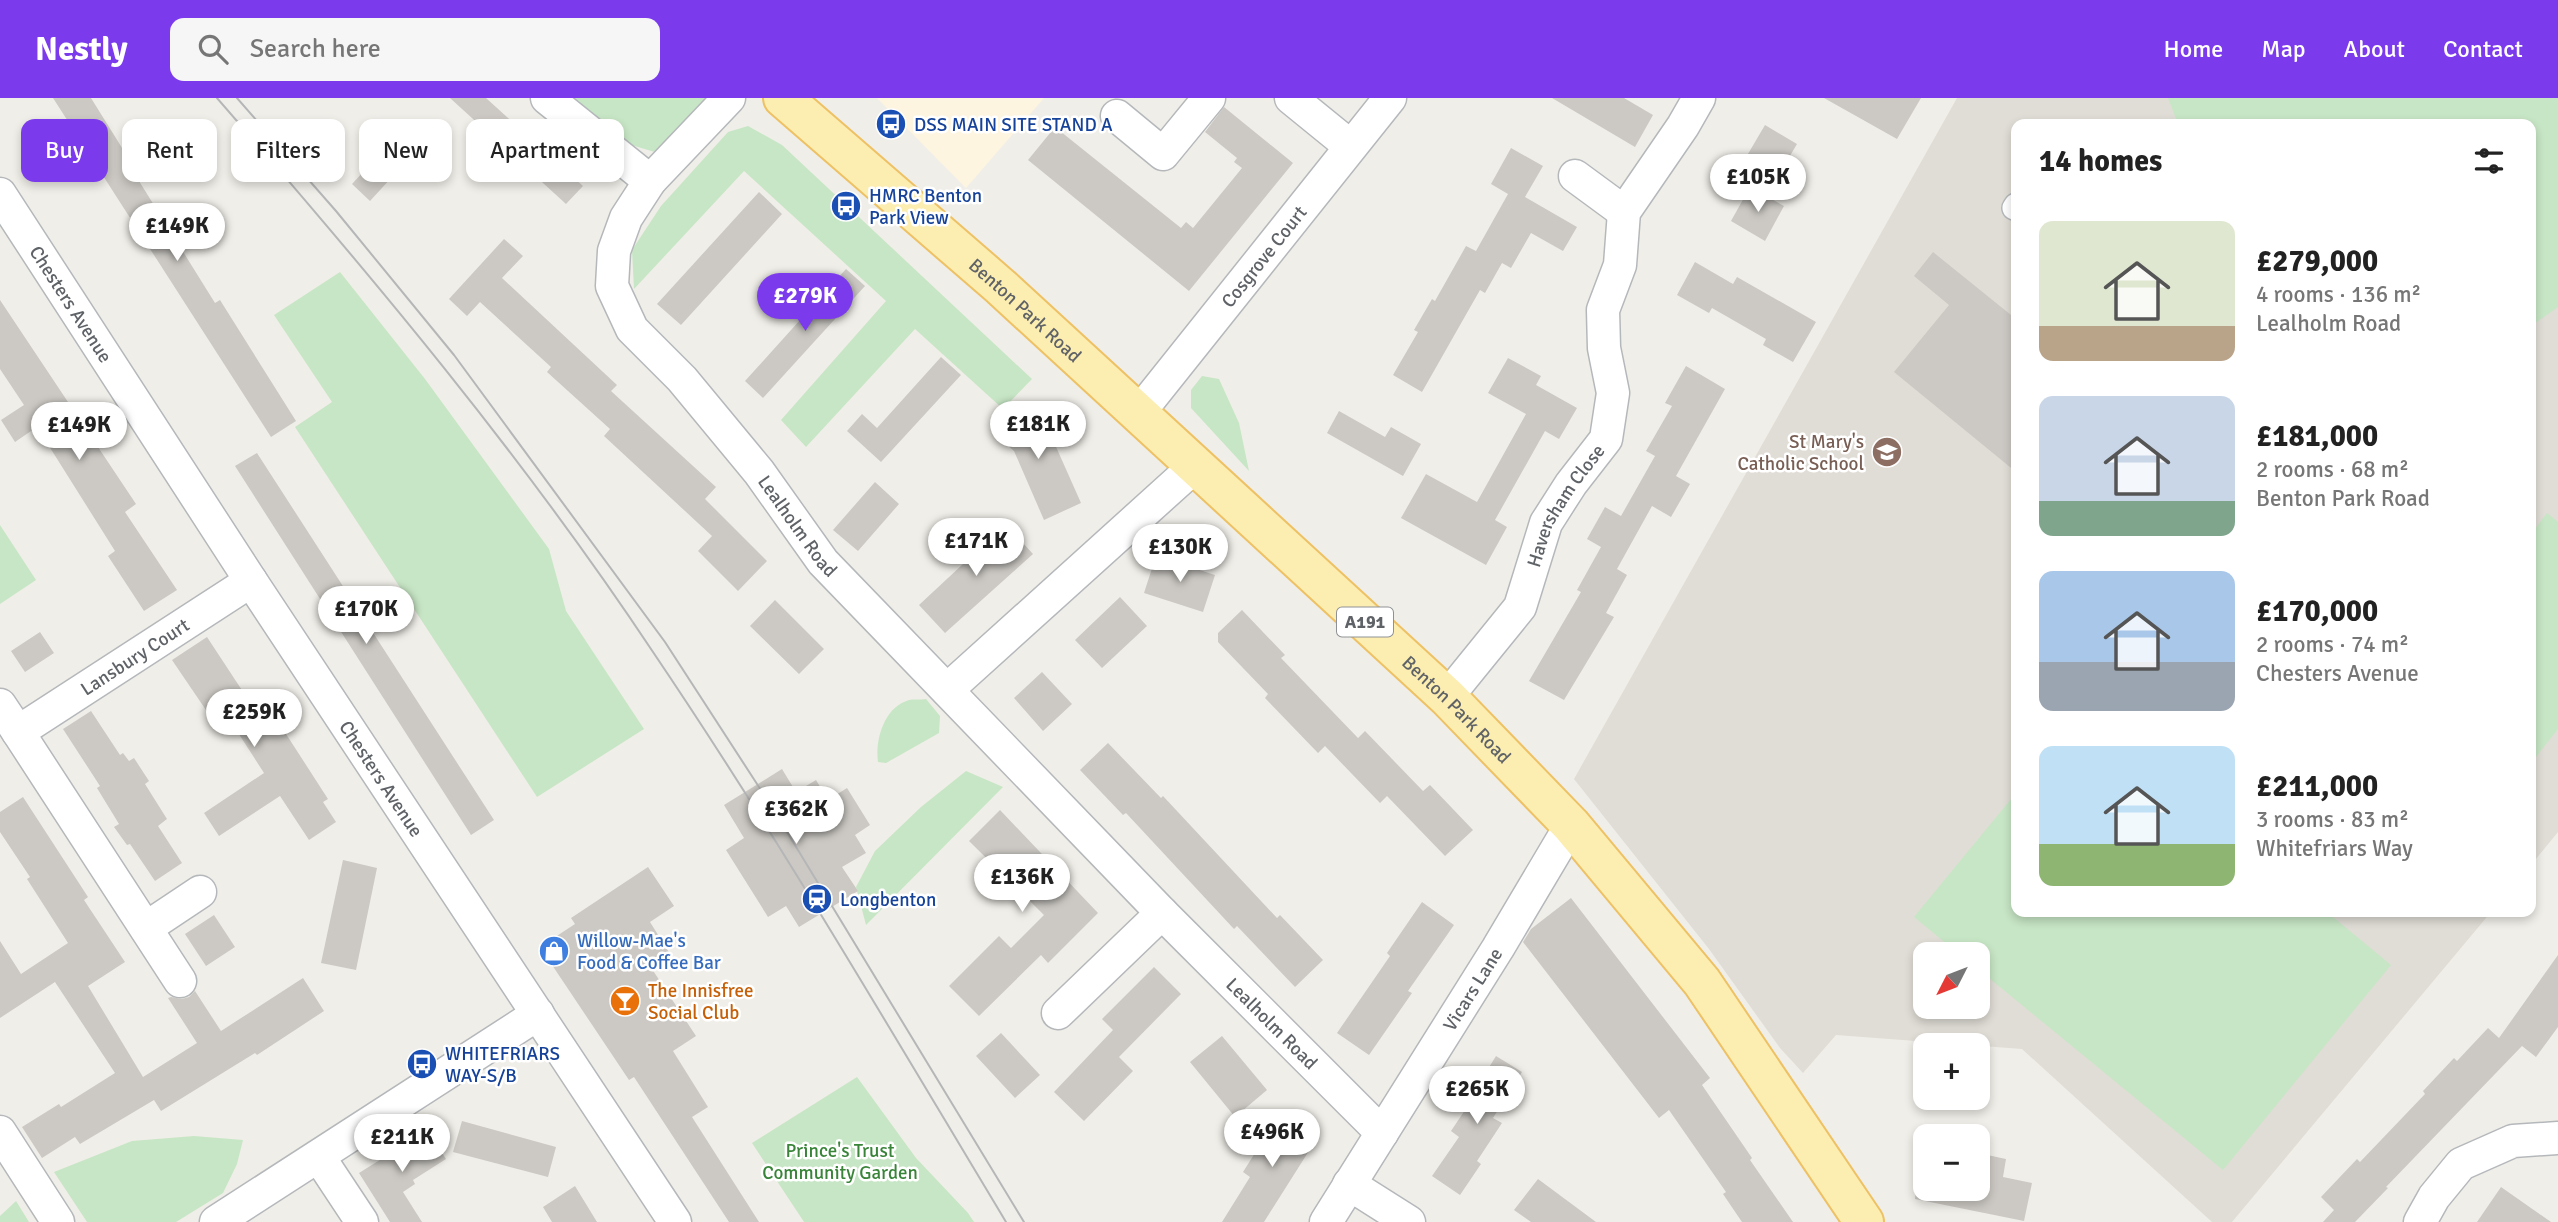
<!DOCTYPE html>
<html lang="en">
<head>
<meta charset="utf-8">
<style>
  body { margin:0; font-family:Signika,sans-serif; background:#f6f6f6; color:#222; height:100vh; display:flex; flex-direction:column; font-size:26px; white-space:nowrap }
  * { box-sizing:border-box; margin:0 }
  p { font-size:23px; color:#767676 }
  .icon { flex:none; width:38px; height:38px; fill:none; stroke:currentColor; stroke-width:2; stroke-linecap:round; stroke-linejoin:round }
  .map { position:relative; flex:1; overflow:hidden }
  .side { position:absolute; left:2011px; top:21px; width:525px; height:798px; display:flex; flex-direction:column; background:#fff; border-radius:14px; box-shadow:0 4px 10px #0003 }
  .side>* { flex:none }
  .banner { position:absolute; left:21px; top:21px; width:665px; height:63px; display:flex; gap:14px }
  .needle { width:46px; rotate:228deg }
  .fabs { position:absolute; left:1913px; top:844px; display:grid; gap:14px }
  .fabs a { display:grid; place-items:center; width:77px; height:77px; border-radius:14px; background:#fff; box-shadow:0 4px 10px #0003; font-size:35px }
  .price { position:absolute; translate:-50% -60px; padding:0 16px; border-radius:24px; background:#fff; color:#222; font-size:23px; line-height:46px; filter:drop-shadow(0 2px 4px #0008) }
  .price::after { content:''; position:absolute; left:50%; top:42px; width:21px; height:16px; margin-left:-10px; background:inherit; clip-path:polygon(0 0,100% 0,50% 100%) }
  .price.active { background:#7c3aed; color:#fff }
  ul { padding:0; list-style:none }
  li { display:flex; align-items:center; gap:21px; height:175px; padding:0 28px }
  li span { display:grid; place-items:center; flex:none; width:196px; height:140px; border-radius:14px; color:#555 }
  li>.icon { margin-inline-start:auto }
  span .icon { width:84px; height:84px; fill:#fffc; stroke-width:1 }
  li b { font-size:30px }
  h2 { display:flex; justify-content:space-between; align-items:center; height:84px; padding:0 28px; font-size:30px }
  .chip { padding:0 24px; border-radius:14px; background:#fff; box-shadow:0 4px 10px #0003; font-size:24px; line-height:63px }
  .chip.active { background:#7c3aed; color:#fff }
  header { display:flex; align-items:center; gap:42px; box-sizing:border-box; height:98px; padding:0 35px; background:#7c3aed; color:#fff }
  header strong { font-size:33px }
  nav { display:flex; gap:38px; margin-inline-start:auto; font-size:24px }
  .search { width:490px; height:63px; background:#f6f6f6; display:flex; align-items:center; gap:18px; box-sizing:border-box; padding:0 24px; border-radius:14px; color:#767676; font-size:26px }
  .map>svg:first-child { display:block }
  .commercial { fill:#fdf5e0 }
  .education { fill:#e0ddd6; fill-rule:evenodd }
  .green { fill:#c7e6c5 }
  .building { fill:#ccc9c4 }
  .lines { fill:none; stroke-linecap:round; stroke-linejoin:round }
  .pedestrian-casing { stroke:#b5b8bb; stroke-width:26 }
  .minor-casing { stroke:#b5b8bb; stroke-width:35 }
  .primary-casing { stroke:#edc164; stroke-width:42 }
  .pedestrian { stroke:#fff; stroke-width:23 }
  .minor { stroke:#fff; stroke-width:32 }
  .primary { stroke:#fcedb1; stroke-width:38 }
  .tram { stroke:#b5b6b7; stroke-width:2 }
  .labels { text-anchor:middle; stroke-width:5; stroke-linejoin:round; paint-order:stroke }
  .shield { fill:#fff; stroke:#8f9295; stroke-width:2 }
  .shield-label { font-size:18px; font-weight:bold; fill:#5f6367 }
  .transit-label { font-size:19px; fill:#164399; stroke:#fff; text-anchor:start }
  .street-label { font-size:19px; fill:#5f6367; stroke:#fff }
  .education-label { font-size:19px; fill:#785e54; stroke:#fff; text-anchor:end }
  .shop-label { font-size:19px; fill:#366cbe; stroke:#fff; text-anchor:start }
  .food-label { font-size:19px; fill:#c56008; stroke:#fff; text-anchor:start }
  .park-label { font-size:19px; fill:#398439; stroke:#fff }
</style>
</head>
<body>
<header>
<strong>Nestly</strong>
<div class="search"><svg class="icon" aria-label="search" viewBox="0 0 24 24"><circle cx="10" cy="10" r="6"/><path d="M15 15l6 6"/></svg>Search here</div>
<nav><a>Home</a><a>Map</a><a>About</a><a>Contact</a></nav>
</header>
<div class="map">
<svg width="2558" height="1124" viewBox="0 0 2558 1124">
  <rect width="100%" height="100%" fill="#f0eee8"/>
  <path class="commercial" d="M 877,0 L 1044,0 L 966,90 Z"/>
  <path class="education" d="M 1957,0 L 2558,0 L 2558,734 L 2531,767 L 2530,26 L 2016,26 L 2016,814 L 2491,814 L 2232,1124 L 2212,1124 L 2022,951 L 1836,937 L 1803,975 L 1780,950 L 1709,851 L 1574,681 ZM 1925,856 L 1978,856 L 1978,908 L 1925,908 Z"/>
  <path class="green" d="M 571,0 L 707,0 L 658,55 L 628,46 Z
    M 2168,0 L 2558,0 L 2558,209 L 2531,228 L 2530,26 L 2178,26 Z
    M 748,28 L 782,47 L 1032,281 L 1003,311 L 915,231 L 806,349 L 781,322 L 886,203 L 744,73 L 634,191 L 632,152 L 661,108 L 728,34 Z
    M 340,174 L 425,281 L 549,451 L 566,513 L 644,631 L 537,699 L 295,329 L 332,304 L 274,217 Z
    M 1202,278 L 1219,281 L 1239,325 L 1249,373 L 1191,310 L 1191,292 Z
    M 2547,415 L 2558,424 L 2558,631 L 2531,665 L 2531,436 Z
    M 0,427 L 36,482 L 0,506 Z
    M 926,601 L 940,618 L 939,635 L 886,665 L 878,664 C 875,642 884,609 909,602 C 913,601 921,602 926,601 Z
    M 966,673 L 1003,689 L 866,827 L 856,789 L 875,753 L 921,709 Z
    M 2016,695 L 2016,814 L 2327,814 L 2391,867 L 2223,1072 L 1978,871 L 1978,856 L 1959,856 L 1914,819 Z
    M 857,979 L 916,1060 L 968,1115 L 974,1124 L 804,1124 L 752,1045 Z
    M 194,1038 L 243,1042 L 237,1066 L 223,1095 L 176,1124 L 87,1124 L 54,1074 L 132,1043 Z
    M 16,1103 L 29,1124 L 0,1124 L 0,1118 Z"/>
  <path class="building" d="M 53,0 L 91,0 L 137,74 L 134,75 L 215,205 L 220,202 L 296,323 L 271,339 Z
    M 450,0 L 486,0 L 583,88 L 566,106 Z
    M 1552,0 L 1624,0 L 1653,17 L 1635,49 Z
    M 1824,0 L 1921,0 L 1897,41 Z
    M 1224,9 L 1293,65 L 1189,193 L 1028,62 L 1055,29 L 1181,130 L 1186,124 L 1193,130 L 1242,70 L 1234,64 L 1237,60 L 1205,34 Z
    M 407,26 L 425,43 L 370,103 L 352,86 Z
    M 1765,27 L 1797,46 L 1777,80 L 1745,61 Z
    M 1511,50 L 1543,68 L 1525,99 L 1577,129 L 1563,153 L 1531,135 L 1511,170 L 1502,165 L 1485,195 L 1480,192 L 1422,294 L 1393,277 L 1418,234 L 1414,232 L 1432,201 L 1435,203 L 1466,148 L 1476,153 L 1508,96 L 1491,86 Z
    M 1750,89 L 1784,108 L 1765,143 L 1731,123 Z
    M 759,94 L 782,116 L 681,227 L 657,206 Z
    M 504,141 L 523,158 L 502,180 L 617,287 L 611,293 L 716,389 L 705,401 L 767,463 L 738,493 L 698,453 L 712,438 L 604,338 L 610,331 L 547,274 L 551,269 L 480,204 L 467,218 L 449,201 Z
    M 1933,154 L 2016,221 L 2016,374 L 1894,274 L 1949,207 L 1914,178 Z
    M 1695,164 L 1733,186 L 1737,179 L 1816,224 L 1793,264 L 1763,247 L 1766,241 L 1712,210 L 1709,215 L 1677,197 Z
    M 846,171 L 865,188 L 763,300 L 745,283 Z
    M 0,202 L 136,406 L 125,414 L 177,492 L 144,513 L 108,458 L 115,453 L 37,329 L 15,344 L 1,322 L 24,307 L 0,271 Z
    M 941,259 L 961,277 L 881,364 L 847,333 L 862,316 L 877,330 Z
    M 1508,260 L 1541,278 L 1536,287 L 1577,310 L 1559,341 L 1545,333 L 1495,422 L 1507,429 L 1486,467 L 1401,420 L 1426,376 L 1477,404 L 1526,316 L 1488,295 Z
    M 1686,268 L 1725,291 L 1676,378 L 1690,386 L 1671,419 L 1652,408 L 1617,471 L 1627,477 L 1606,515 L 1614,519 L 1564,602 L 1529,583 L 1581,494 L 1577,492 L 1601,449 L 1587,441 L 1605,409 L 1621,418 L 1655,358 L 1646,353 L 1672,308 L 1665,305 Z
    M 1016,305 L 1049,333 L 1081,405 L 1044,422 L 1014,353 L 991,333 Z
    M 1339,313 L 1385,339 L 1391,329 L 1421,346 L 1403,378 L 1327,335 Z
    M 257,355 L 494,722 L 471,737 L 235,368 Z
    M 875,384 L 899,406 L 858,453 L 833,432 Z
    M 1004,424 L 1033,456 L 945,535 L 919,507 L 977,453 L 975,451 Z
    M 1156,458 L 1215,477 L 1203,514 L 1144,495 Z
    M 1120,499 L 1147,528 L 1102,570 L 1075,542 Z
    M 775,502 L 824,551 L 799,576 L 750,528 Z
    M 1242,512 L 1285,557 L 1281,560 L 1358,640 L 1365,633 L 1423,693 L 1430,687 L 1473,732 L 1445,758 L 1387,698 L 1380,705 L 1325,648 L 1318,655 L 1265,600 L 1268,596 L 1218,544 L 1218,535 Z
    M 40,534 L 54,555 L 25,574 L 11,553 Z
    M 207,539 L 257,615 L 268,608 L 328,701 L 323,704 L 336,724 L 309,742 L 280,698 L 219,738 L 204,715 L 264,675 L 222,610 L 210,618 L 172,562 Z
    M 1042,574 L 1072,606 L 1043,633 L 1014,600 Z
    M 91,613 L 120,657 L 123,655 L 129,663 L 134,660 L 149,683 L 145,686 L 167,721 L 158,728 L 182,765 L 155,783 L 130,746 L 127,747 L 114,729 L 119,726 L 97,690 L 100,688 L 63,631 Z
    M 1108,645 L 1161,700 L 1163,698 L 1277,820 L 1280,817 L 1323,862 L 1295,889 L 1237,828 L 1234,831 L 1126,715 L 1123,717 L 1080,672 Z
    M 782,671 L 796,694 L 816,682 L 828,702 L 847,690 L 870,727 L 855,737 L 866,755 L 842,769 L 858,793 L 799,829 L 786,808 L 768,819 L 726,752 L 744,740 L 724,707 Z
    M 23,699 L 88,799 L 84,802 L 125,864 L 88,888 L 143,979 L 197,945 L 168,900 L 171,899 L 182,901 L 189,899 L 195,893 L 221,933 L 303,880 L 324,913 L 257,957 L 255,955 L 161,1013 L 154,1002 L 80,1046 L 75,1039 L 42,1060 L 22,1029 L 59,1006 L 61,1009 L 115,975 L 55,884 L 0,920 L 0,843 L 21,876 L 68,845 L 27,781 L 30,779 L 0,734 L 0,714 Z
    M 1000,712 L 1098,815 L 1048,865 L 1041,857 L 979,918 L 949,888 L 999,838 L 1011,850 L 1044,817 L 969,743 Z
    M 343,762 L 377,770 L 356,872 L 321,865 Z
    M 648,769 L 674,808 L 650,824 L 670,856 L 650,868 L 696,938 L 673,953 L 708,1009 L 692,1019 L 759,1124 L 729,1124 L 634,979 L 629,982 L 540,849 L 575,826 L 571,820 Z
    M 1571,800 L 1710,980 L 1702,987 L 1752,1060 L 1750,1062 L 1793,1124 L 1742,1124 L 1723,1096 L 1726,1094 L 1669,1012 L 1659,1020 L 1523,844 L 1531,831 Z
    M 1422,804 L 1454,827 L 1408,893 L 1412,895 L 1369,957 L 1337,935 L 1390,858 L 1387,855 Z
    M 214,817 L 235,849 L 206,868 L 185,836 Z
    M 2558,857 L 2558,929 L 2536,959 L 2522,948 L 2386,1089 L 2388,1090 L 2355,1124 L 2323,1124 L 2334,1112 L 2321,1099 L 2357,1061 L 2360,1064 L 2425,996 L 2423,993 L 2454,960 L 2457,963 L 2488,930 L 2499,940 Z
    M 1154,869 L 1181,896 L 1119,959 L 1133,973 L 1084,1023 L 1054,994 L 1113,932 L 1102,921 Z
    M 1001,935 L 1040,977 L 1015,1000 L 976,958 Z
    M 1222,938 L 1267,992 L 1235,1019 L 1190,964 Z
    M 1496,958 L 1522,974 L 1493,1020 L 1502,1025 L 1477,1063 L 1481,1066 L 1460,1097 L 1432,1078 L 1459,1039 L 1451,1033 L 1479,991 L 1477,989 Z
    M 1282,1012 L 1319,1037 L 1264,1124 L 1222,1124 L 1250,1079 L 1243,1074 Z
    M 462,1023 L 556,1049 L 548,1079 L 453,1054 Z
    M 424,1027 L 446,1061 L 413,1082 L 415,1086 L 403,1094 L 422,1124 L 390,1124 L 359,1075 L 391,1055 L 388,1050 Z
    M 1978,1055 L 2006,1061 L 2003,1079 L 2032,1085 L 2024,1123 L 1915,1101 L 1916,1090 L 1978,1090 Z
    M 1538,1081 L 1596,1124 L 1531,1124 L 1514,1112 Z
    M 575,1088 L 597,1124 L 552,1124 L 543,1109 Z
    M 2501,1089 L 2551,1124 L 2477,1124 Z"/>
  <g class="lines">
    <g class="pedestrian-casing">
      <path id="pedestrian" d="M 2014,110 L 2016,107"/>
    </g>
    <g class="minor-casing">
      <g id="minor">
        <path d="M 547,0 L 650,83"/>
        <path id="s1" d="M 729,0 L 650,83 L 626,120 L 614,153 L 612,188 L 632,231 L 682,281 L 759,374 L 823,464 L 1162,815 L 1382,1035"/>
        <path d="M 1291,0 L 1350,48"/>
        <path d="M 1117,18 L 1163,56 L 1209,0"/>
        <path d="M 1575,78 L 1624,114"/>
        <path id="s2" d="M 0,96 L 251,483 L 675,1124"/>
        <path id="s3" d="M 1137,317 L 1390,0"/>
        <path d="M 947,592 L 1194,369"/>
        <path id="s4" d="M 1447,599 L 1520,509 L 1546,425 L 1571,386 L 1606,341 L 1613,295 L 1604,250 L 1603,212 L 1620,167 L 1624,114 L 1683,28 L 1699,0"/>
        <path d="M 0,607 L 18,634"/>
        <path d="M 146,830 L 200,794"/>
        <path id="s5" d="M 180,883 L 18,634 L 251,483"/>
        <path d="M 1058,915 L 1162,815"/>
        <path d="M 0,1034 L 58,1124"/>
        <path d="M 319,1059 L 362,1124"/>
        <path d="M 1349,1086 L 1409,1124"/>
        <path d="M 216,1124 L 538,916"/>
        <path id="s6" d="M 1326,1124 L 1498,850 L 1571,727"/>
        <path d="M 2420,1124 L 2434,1099 L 2461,1066 L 2513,1043 L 2558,1040"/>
      </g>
    </g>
    <g class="primary-casing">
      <g id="primary">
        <path id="s7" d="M 783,0 L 1001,189 L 1447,599 L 1571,727 L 1702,884 L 1864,1124"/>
      </g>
    </g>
    <use href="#pedestrian" class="pedestrian"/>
    <use href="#minor" class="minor"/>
    <use href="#primary" class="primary"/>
    <path class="tram" d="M 217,0 C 371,177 523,358 653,554 C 778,739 891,933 1006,1124
      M 237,0 L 336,113 L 454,257 L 665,544 L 770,706 L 1024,1124"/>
  </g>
  <defs>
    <g id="bus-disc" transform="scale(1.575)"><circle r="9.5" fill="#1a4fb4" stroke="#fff"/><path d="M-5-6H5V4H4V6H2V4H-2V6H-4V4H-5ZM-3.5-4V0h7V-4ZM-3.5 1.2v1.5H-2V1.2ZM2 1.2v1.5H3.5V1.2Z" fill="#fff"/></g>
    <g id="school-disc" transform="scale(1.575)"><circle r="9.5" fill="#8d6e63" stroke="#fff"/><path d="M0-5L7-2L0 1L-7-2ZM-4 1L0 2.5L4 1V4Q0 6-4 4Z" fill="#fff"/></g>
    <g id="station-disc" transform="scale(1.575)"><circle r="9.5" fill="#1a4fb4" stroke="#fff"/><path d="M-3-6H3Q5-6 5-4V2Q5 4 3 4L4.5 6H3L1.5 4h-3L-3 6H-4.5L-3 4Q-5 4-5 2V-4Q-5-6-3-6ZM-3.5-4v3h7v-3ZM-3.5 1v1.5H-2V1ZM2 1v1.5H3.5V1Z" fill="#fff"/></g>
    <g id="shop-disc" transform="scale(1.575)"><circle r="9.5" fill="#3f7fe0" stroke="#fff"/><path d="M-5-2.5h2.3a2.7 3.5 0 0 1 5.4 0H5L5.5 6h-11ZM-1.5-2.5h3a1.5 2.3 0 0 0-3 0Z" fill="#fff"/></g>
    <g id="bar-disc" transform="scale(1.575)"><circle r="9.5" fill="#e8710a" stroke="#fff"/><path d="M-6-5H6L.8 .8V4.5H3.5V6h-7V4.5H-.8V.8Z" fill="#fff"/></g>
  </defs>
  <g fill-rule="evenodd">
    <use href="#bus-disc" x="891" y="26"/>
    <use href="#bus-disc" x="846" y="108"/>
    <use href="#school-disc" x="1887" y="354"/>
    <use href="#station-disc" x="817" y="801"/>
    <use href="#shop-disc" x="554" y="853"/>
    <use href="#bar-disc" x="625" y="903"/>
    <use href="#bus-disc" x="422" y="966"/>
  </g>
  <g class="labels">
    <rect class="shield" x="1337" y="509.5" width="56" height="29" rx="5"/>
    <g class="shield-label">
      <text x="1365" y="530">A191</text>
    </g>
    <g class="transit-label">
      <text x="914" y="33">DSS MAIN SITE STAND A</text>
      <text x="869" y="104">HMRC Benton<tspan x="869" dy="22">Park View</tspan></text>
      <text x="840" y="808">Longbenton</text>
      <text x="445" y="962">WHITEFRIARS<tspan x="445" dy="22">WAY-S/B</tspan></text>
    </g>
    <g class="street-label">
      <text dy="7" stroke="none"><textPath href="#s3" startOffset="203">Cosgrove Court</textPath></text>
      <text dy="7" stroke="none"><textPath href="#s2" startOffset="131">Chesters Avenue</textPath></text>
      <text dy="7" stroke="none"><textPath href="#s7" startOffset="322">Benton Park Road</textPath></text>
      <text dy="7" stroke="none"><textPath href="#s4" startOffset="228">Haversham Close</textPath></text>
      <text dy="7" stroke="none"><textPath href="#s1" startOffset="534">Lealholm Road</textPath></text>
      <text dy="7" stroke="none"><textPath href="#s5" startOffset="436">Lansbury Court</textPath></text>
      <text dy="7" stroke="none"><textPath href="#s7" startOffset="910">Benton Park Road</textPath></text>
      <text dy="7" stroke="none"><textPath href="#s2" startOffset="698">Chesters Avenue</textPath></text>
      <text dy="7" stroke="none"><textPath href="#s6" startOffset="275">Vicars Lane</textPath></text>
      <text dy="7" stroke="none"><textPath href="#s1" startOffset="1222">Lealholm Road</textPath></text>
    </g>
    <g class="education-label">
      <text x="1864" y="350">St Mary's<tspan x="1864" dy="22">Catholic School</tspan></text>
    </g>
    <g class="shop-label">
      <text x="577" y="849">Willow-Mae's<tspan x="577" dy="22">Food &amp; Coffee Bar</tspan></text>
    </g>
    <g class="food-label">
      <text x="648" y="899">The Innisfree<tspan x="648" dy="22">Social Club</tspan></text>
    </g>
    <g class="park-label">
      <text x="840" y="1059">Prince's Trust<tspan x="840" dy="22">Community Garden</tspan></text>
    </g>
  </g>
</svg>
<div class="fabs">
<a><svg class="needle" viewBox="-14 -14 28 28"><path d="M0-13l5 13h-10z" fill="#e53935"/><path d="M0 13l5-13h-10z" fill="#767676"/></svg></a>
<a>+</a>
<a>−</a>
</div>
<b class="price" style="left:1758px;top:116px">£105K</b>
<b class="price" style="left:177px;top:165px">£149K</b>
<b class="price active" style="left:805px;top:235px">£279K</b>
<b class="price" style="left:1038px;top:363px">£181K</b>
<b class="price" style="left:79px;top:364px">£149K</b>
<b class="price" style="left:976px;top:480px">£171K</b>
<b class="price" style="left:1180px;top:486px">£130K</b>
<b class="price" style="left:366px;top:548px">£170K</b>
<b class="price" style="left:254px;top:651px">£259K</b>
<b class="price" style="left:796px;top:748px">£362K</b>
<b class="price" style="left:1022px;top:816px">£136K</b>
<b class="price" style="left:1477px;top:1028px">£265K</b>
<b class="price" style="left:1272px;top:1071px">£496K</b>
<b class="price" style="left:402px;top:1076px">£211K</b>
<div class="banner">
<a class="chip active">Buy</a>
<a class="chip">Rent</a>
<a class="chip">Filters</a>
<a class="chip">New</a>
<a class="chip">Apartment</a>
</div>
<section class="side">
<h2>14 homes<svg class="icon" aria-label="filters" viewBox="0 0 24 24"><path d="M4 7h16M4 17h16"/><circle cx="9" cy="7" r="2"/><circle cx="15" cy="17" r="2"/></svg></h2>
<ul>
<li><span style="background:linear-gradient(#dfe7d0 75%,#b9a48a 0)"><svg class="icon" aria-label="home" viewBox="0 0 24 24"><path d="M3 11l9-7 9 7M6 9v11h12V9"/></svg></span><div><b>£279,000</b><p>4 rooms · 136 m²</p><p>Lealholm Road</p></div></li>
<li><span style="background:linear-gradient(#c9d6e8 75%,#7fa58c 0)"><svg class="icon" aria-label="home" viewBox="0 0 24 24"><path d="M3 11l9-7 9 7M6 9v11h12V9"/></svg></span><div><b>£181,000</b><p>2 rooms · 68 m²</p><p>Benton Park Road</p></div></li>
<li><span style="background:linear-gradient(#a9c7e8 65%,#9aa5b1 0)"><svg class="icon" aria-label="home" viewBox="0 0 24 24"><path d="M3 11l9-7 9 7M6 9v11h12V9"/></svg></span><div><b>£170,000</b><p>2 rooms · 74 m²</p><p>Chesters Avenue</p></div></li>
<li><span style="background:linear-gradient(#bfe0f5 70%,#8fb573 0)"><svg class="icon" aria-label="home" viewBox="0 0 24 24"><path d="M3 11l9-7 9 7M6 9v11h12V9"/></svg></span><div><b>£211,000</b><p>3 rooms · 83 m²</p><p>Whitefriars Way</p></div></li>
</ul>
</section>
</div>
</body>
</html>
